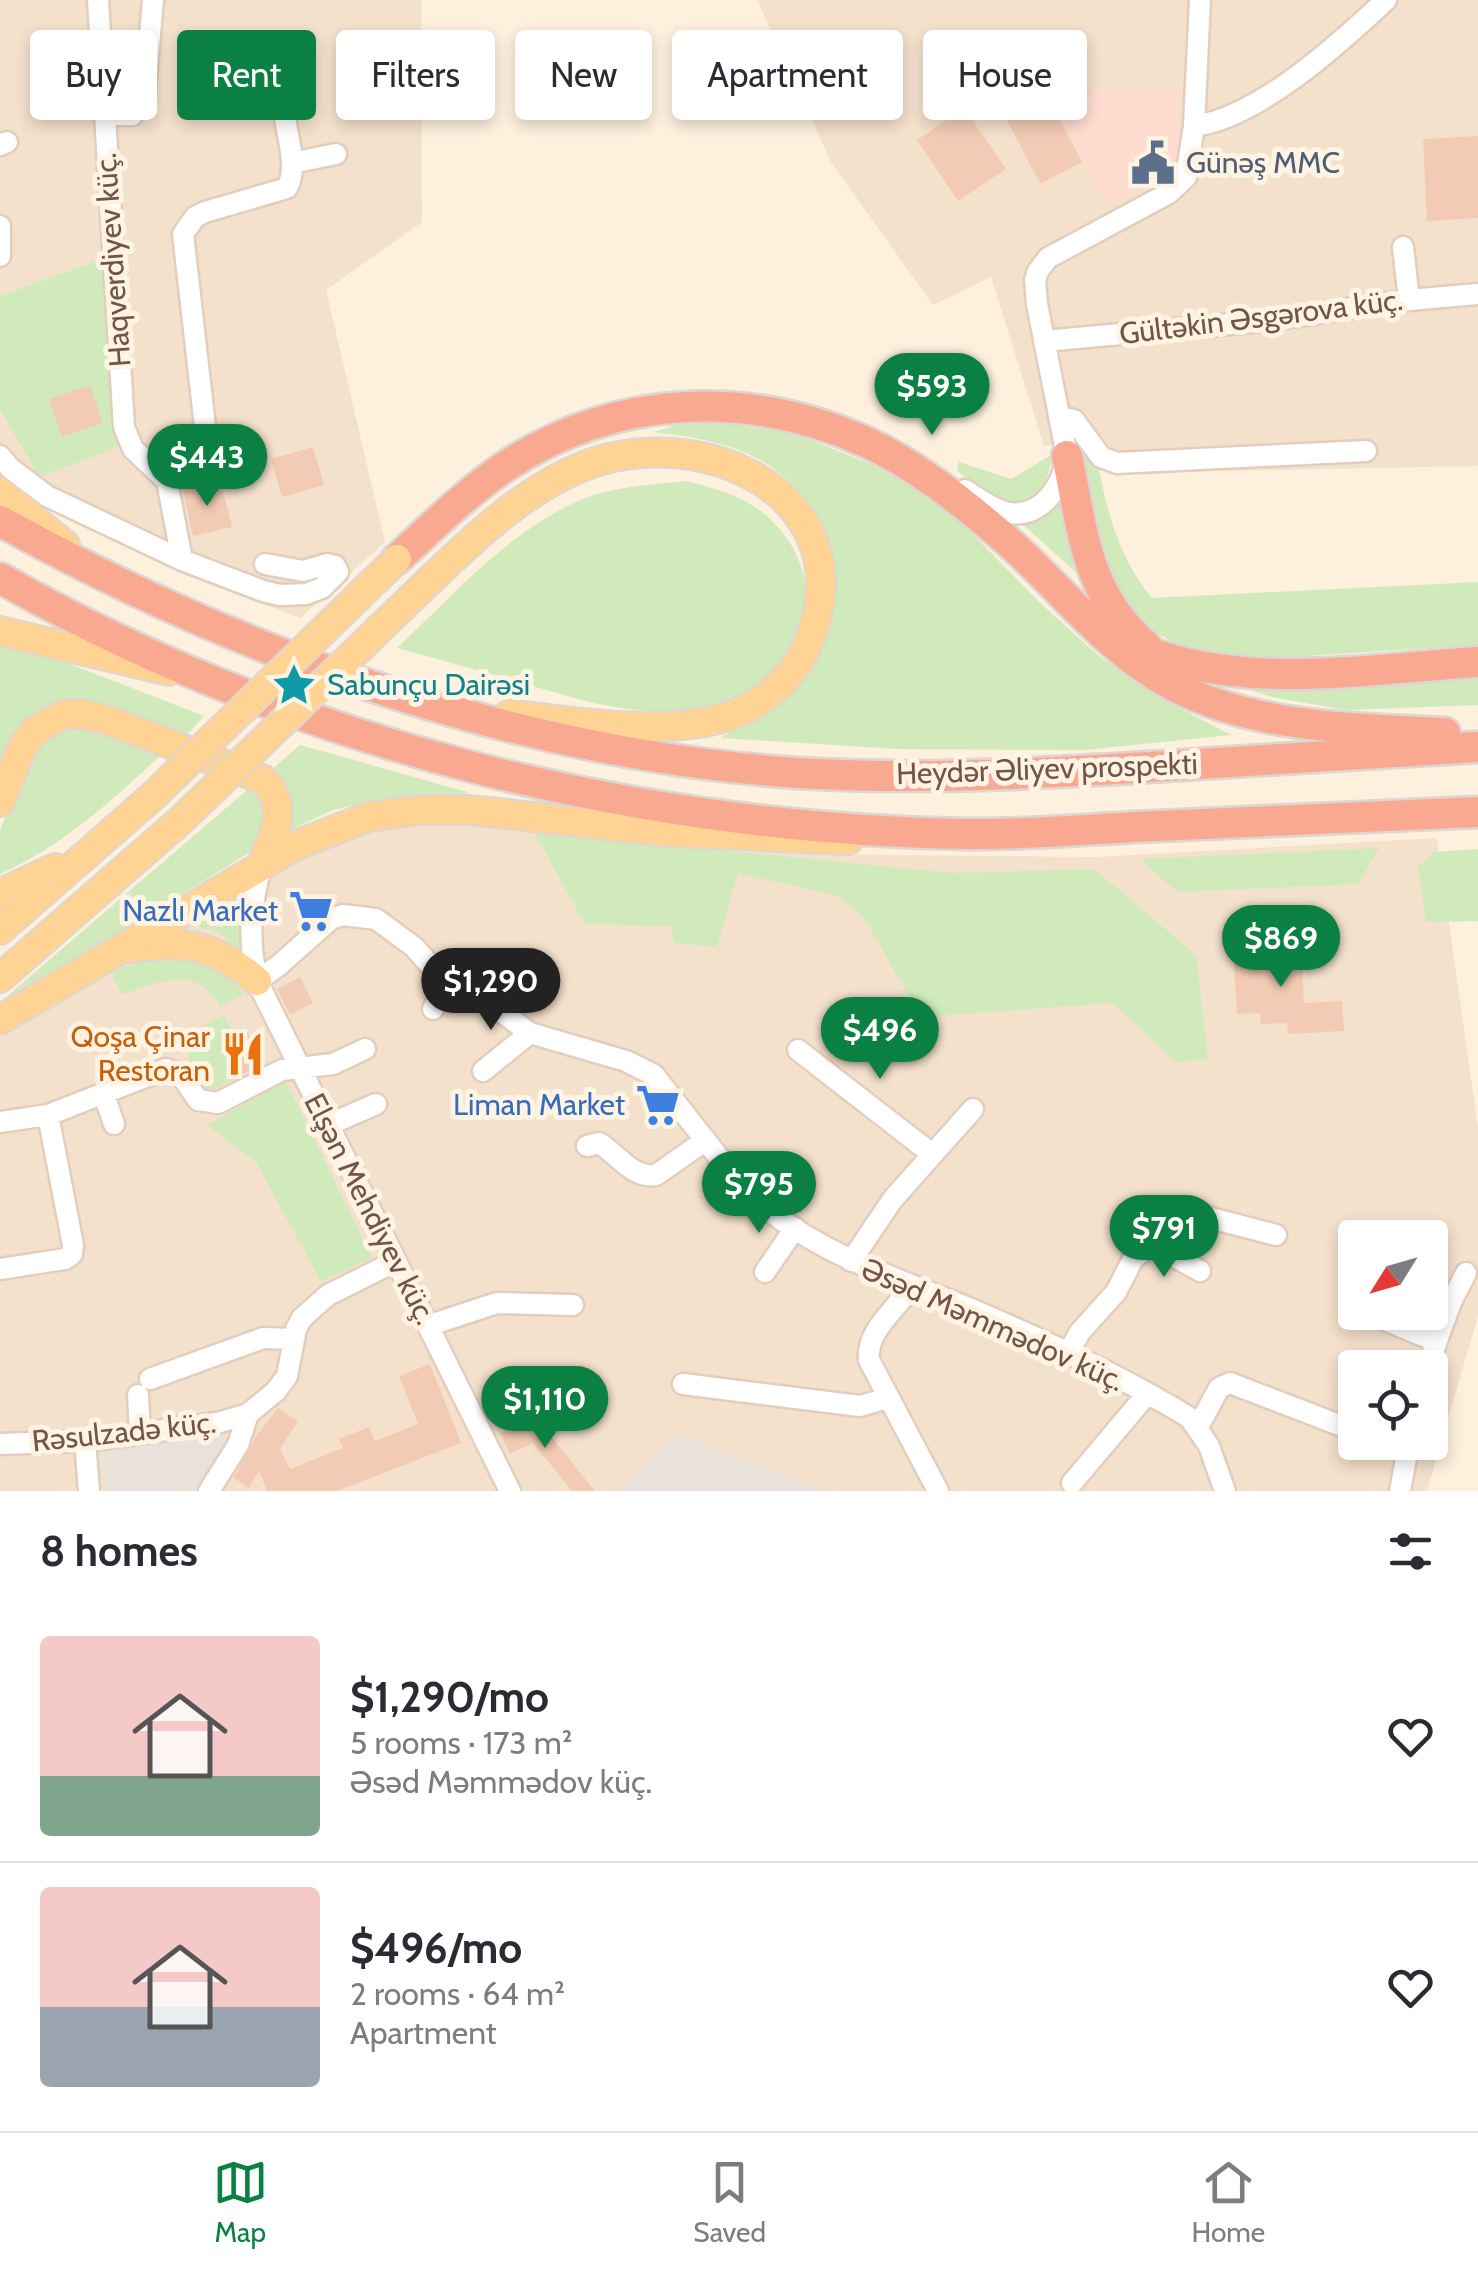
<!DOCTYPE html>
<html lang="en">
<head>
<meta charset="utf-8">
<style>
  body { margin:0; font-family:Cabin,sans-serif; background:#f2f2f3; color:#2b2b33; height:100vh; display:flex; flex-direction:column; font-size:38px; white-space:nowrap }
  * { box-sizing:border-box; margin:0 }
  p { font-size:32px; color:#7c7c81 }
  .icon { flex:none; width:55px; height:55px; fill:none; stroke:currentColor; stroke-width:2; stroke-linecap:round; stroke-linejoin:round }
  .map { position:relative; height:1491px; overflow:hidden }
  .drawer { display:flex; flex-direction:column; background:#fff; flex:1 }
  .drawer>* { flex:none }
  .guide { position:absolute; left:30px; top:30px; width:1420px; height:90px; display:flex; gap:20px }
  .needle { width:65px; rotate:233deg }
  .buttons { position:absolute; left:1338px; top:1220px; display:grid; gap:20px }
  .buttons a { display:grid; place-items:center; width:110px; height:110px; border-radius:10px; background:#fff; box-shadow:0 5px 15px #0003; font-size:50px }
  .price { position:absolute; translate:-50% -85px; padding:0 22px; border-radius:35px; background:#0b8043; color:#fff; font-size:32px; line-height:65px; filter:drop-shadow(0 2px 5px #0008) }
  .price::after { content:''; position:absolute; left:50%; top:60px; width:30px; height:22px; margin-left:-15px; background:inherit; clip-path:polygon(0 0,100% 0,50% 100%) }
  .price.active { background:#222; color:#fff }
  ul { padding:0; list-style:none }
  li { display:flex; align-items:center; gap:30px; height:250px; padding:0 40px }
  li+li { border-top:2px solid #e1e1e2 }
  li span { display:grid; place-items:center; flex:none; width:280px; height:200px; border-radius:10px; color:#555 }
  li>.icon { margin-inline-start:auto }
  span .icon { width:120px; height:120px; fill:#fffc; stroke-width:1 }
  li b { font-size:42px }
  h2 { display:flex; justify-content:space-between; align-items:center; height:120px; padding:0 40px; font-size:42px }
  .tag { padding:0 35px; border-radius:10px; background:#fff; box-shadow:0 5px 15px #0003; font-size:35px; line-height:90px }
  .tag.active { background:#0b8043; color:#fff }
  .tab-bar { display:flex; justify-content:space-around; align-items:center; height:140px; border-top:2px solid #e1e1e2; background:#fff; font-size:28px; color:#7c7c81 }
  .tab-bar a { display:grid; justify-items:center; gap:5px }
  .tab-bar .active { color:#0b8043 }
  .map>svg:first-child { display:block }
  .residential { fill:#f4e1cc; fill-rule:evenodd }
  .commercial { fill:#feddd0 }
  .industrial { fill:#eae1da }
  .green { fill:#d0eabc }
  .building { fill:#f3cbb4 }
  .lines { fill:none; stroke-linecap:round; stroke-linejoin:round }
  .minor-casing { stroke:#e3cdbd; stroke-width:25 }
  .major-casing { stroke:#ddd6d3; stroke-width:32 }
  .highway-casing { stroke:#ddd6d3; stroke-width:35 }
  .minor { stroke:#fff; stroke-width:20 }
  .major { stroke:#ffd393; stroke-width:28 }
  .highway { stroke:#faa991; stroke-width:30 }
  .major-bridge-casing { stroke:#ddd6d3; stroke-width:32; stroke-linecap:butt }
  .major-bridge { stroke:#ffd393; stroke-width:28 }
  .labels { text-anchor:middle; stroke-width:10; stroke-linejoin:round; paint-order:stroke }
  .service-label { font-size:30px; fill:#4e5e75; stroke:#fff4e4; text-anchor:start }
  .street-label { font-size:30px; fill:#735446; stroke:#fff4e4 }
  .culture-label { font-size:30px; fill:#0d838f; stroke:#fff4e4; text-anchor:start }
  .shop-label { font-size:30px; fill:#366cbe; stroke:#fff4e4; text-anchor:end }
  .food-label { font-size:30px; fill:#c56008; stroke:#fff4e4; text-anchor:end }
</style>
</head>
<body>
<div class="map">
<svg width="1478" height="1491" viewBox="0 0 1478 1491">
  <rect width="100%" height="100%" fill="#fdf0dd"/>
  <path class="residential" d="M 0,0 L 421,0 L 422,222 L 326,290 L 385,542 L 300,618 L 180,573 L 77,523 L 19,491 L 0,475 Z
    M 757,0 L 1478,0 L 1478,466 L 1111,473 L 1103,438 L 1044,446 L 991,277 L 933,305 L 831,162 Z
    M 518,825 L 813,854 L 1097,857 L 1437,838 L 1478,1128 L 1478,1316 L 1427,1491 L 0,1491 L 0,1037 L 123,957 L 276,869 L 346,838 L 402,826 ZM 1355,1238 L 1430,1238 L 1430,1312 L 1355,1312 ZM 1355,1368 L 1430,1368 L 1430,1442 L 1355,1442 Z"/>
  <path class="commercial" d="M 1179,91 L 1177,166 L 1108,207 L 1048,92 Z"/>
  <path class="industrial" d="M 220,1430 L 228,1444 L 204,1487 L 179,1491 L 106,1491 L 100,1446 Z
    M 677,1434 L 825,1491 L 619,1491 Z"/>
  <path class="green" d="M 102,259 L 118,447 L 39,477 L 0,409 L 0,296 Z
    M 697,419 L 795,434 L 871,464 L 944,505 L 1039,602 L 1099,656 L 1164,700 L 1231,735 L 1085,750 L 898,749 L 720,738 C 746,722 782,705 801,681 C 855,613 842,516 770,466 C 736,443 693,437 653,432 Z
    M 1075,450 L 1098,465 C 1108,515 1119,558 1152,598 L 1478,582 L 1478,645 L 1258,659 C 1112,655 1104,568 1075,450 Z
    M 1053,454 C 1039,530 1001,500 957,471 L 959,462 L 1011,479 Z
    M 686,481 C 718,489 751,498 774,523 C 844,596 791,694 700,709 C 640,719 585,701 529,685 C 485,672 441,660 397,648 C 454,595 508,531 581,500 C 613,486 652,485 686,481 Z
    M 1065,494 L 1088,583 L 1019,521 L 1047,515 Z
    M 0,644 L 39,652 L 204,716 L 185,737 L 88,702 L 0,769 Z
    M 1478,674 L 1478,705 L 1346,710 L 1272,697 L 1228,683 Z
    M 87,723 L 167,749 C 116,797 65,845 0,874 L 0,830 L 32,752 L 46,737 L 63,726 Z
    M 300,745 L 471,793 L 371,801 L 333,810 L 286,832 C 297,807 285,791 271,770 Z
    M 253,785 C 270,813 269,826 249,853 L 0,1005 L 0,1002 Z
    M 534,832 L 952,873 L 1094,869 L 1196,955 L 1208,1059 L 1175,1062 L 1113,1003 L 921,1017 L 864,918 L 838,896 L 738,873 L 717,947 L 674,943 L 671,926 L 585,924 Z
    M 1379,848 L 1358,884 L 1177,892 L 1140,859 Z
    M 1478,849 L 1478,921 L 1426,922 L 1418,868 L 1433,852 Z
    M 240,895 L 237,915 L 242,952 L 220,933 L 189,923 Z
    M 158,955 C 199,955 216,967 245,994 L 220,1006 C 194,964 160,981 122,995 L 111,972 Z
    M 224,1015 L 235,1035 L 225,1041 L 243,1074 L 204,1095 L 189,1070 L 188,1034 Z
    M 286,1081 L 372,1258 L 321,1282 L 256,1162 L 207,1125 Z"/>
  <path class="building" d="M 1034,70 L 1082,162 L 1040,184 L 992,91 Z
    M 964,108 L 1006,169 L 958,201 L 917,140 Z
    M 1478,136 L 1478,218 L 1427,221 L 1423,139 Z
    M 90,385 L 103,423 L 62,437 L 49,399 Z
    M 313,447 L 324,485 L 282,497 L 271,459 Z
    M 220,481 L 232,527 L 193,536 L 183,490 Z
    M 1301,942 L 1304,1003 L 1342,1001 L 1344,1031 L 1288,1034 L 1287,1023 L 1261,1024 L 1260,1013 L 1237,1014 L 1233,946 Z
    M 300,977 L 313,1003 L 290,1015 L 277,989 Z
    M 246,1029 L 264,1063 L 243,1074 L 224,1041 Z
    M 430,1364 L 461,1443 L 337,1491 L 267,1491 L 259,1471 L 249,1488 L 234,1478 L 255,1438 L 278,1408 L 298,1421 L 280,1449 L 290,1469 L 343,1448 L 339,1439 L 369,1427 L 375,1441 L 418,1424 L 399,1376 Z
    M 534,1415 L 595,1491 L 572,1491 L 533,1443 L 510,1454 L 500,1433 Z"/>
  <g class="lines">
    <g class="minor-casing">
      <path id="minor" d="M 98,0 L 124,427 L 133,449 L 167,481 L 182,560
        M 104,115 L 132,115 L 144,102 L 153,0
        M 1194,126 C 1257,119 1340,43 1386,0
        M 0,145 L 7,142
        M 292,163 L 336,154
        M 0,226 L 0,256
        M 1403,247 L 1409,300
        M 1044,341 L 1264,321 L 1409,300 L 1478,294
        M 1059,417 L 1074,420 L 1101,457 L 1117,463 L 1366,451
        M 0,456 L 10,468 L 47,496 L 182,560 L 263,591 L 280,595 L 306,594 L 322,588 L 338,572 L 335,566 L 327,564 L 303,571 L 265,564
        M 167,481 C 183,467 204,457 206,435 L 183,234 L 195,217 L 205,212 L 287,188 C 298,169 288,139 285,118
        M 965,490 C 978,498 993,510 1009,513 C 1043,518 1063,484 1067,456 L 1037,304 L 1035,280 L 1038,271 L 1048,258 L 1169,193 L 1186,177 L 1194,126 L 1200,0
        M 262,864 C 250,905 248,940 257,981 L 510,1491
        M 257,981 L 278,966 L 331,919 L 343,915 L 376,919 L 414,947 L 447,984 L 480,996 L 530,1033 L 626,1061 L 654,1075 L 739,1183 C 802,1250 890,1275 971,1309 C 1041,1339 1126,1378 1190,1418 L 1209,1446 L 1225,1491
        M 433,1009 L 447,984
        M 798,1050 L 932,1154
        M 483,1071 L 530,1033
        M 104,1095 L 114,1124
        M 0,1122 L 48,1115 L 166,1069 L 180,1074 L 198,1100 L 218,1103 L 282,1070 L 333,1064 L 365,1049
        M 328,1125 L 376,1104
        M 587,1146 L 599,1143 C 618,1154 632,1179 656,1175 L 706,1140
        M 1152,1244 L 1200,1271
        M 851,1261 L 893,1199 L 973,1109
        M 0,1269 L 65,1259 L 72,1254 L 73,1245 L 48,1115
        M 765,1272 L 795,1228
        M 911,1286 C 896,1311 866,1330 869,1360 L 938,1491
        M 1387,1321 L 1436,1341
        M 430,1325 L 497,1303 L 573,1305
        M 1067,1355 L 1080,1332 L 1116,1292 L 1133,1259 L 1152,1244 L 1180,1210 L 1276,1235
        M 1427,1368 L 1451,1302 L 1466,1273
        M 150,1379 L 263,1338 L 294,1339
        M 683,1384 L 860,1406 L 888,1398
        M 138,1395 L 140,1433
        M 1198,1427 L 1219,1388 L 1230,1383 L 1355,1431
        M 85,1441 L 89,1491
        M 0,1444 L 85,1441 L 217,1423 L 248,1414
        M 1072,1483 L 1147,1394
        M 209,1491 L 238,1445 L 248,1414 L 276,1391 L 287,1376 L 296,1329 L 302,1318 L 328,1295 L 396,1261
        M 1400,1491 L 1409,1442"/>
    </g>
    <g class="major-casing">
      <path id="major" d="M 0,492 L 65,545
        M 426,584 C 474,538 522,491 584,466 C 704,420 864,496 810,639 C 797,673 769,699 737,713 C 675,738 575,723 510,714
        M 0,631 L 169,671
        M 0,802 L 22,748 L 34,731 L 63,714 L 83,714 L 110,721 L 262,779 C 290,805 275,834 262,864
        M 0,894 L 55,868
        M 0,930 L 153,796
        M 129,948 C 186,941 212,943 257,981
        M 0,978 L 181,820
        M 0,1020 L 299,844 L 368,817 L 419,810 L 470,810 L 668,832 L 848,840"/>
    </g>
    <g class="highway-casing">
      <path id="highway" d="M 1067,456 C 1083,530 1085,594 1147,647
        M 0,521 C 244,656 517,754 797,773 C 915,780 1032,774 1149,767 C 1259,760 1368,754 1478,747
        M 397,559 C 432,527 466,493 506,466 C 616,394 748,389 866,442 C 916,465 961,501 1002,536 C 1059,585 1106,650 1172,685 C 1256,729 1353,728 1445,733
        M 0,578 C 288,742 635,829 966,834 C 1022,835 1079,830 1134,827 C 1249,822 1363,817 1478,812
        M 1140,649 C 1245,691 1367,669 1478,662"/>
    </g>
    <use href="#minor" class="minor"/>
    <use href="#major" class="major"/>
    <use href="#highway" class="highway"/>
    <g class="major-bridge-casing">
      <path id="major-bridge" d="M 153,796 L 397,559
        M 181,820 L 426,584"/>
    </g>
    <use href="#major-bridge" class="major-bridge"/>
  </g>
  <defs>
    <g id="civic-bare" transform="scale(3.45)"><path d="M-.6-6.5H3V-4.5H.6V-3L4-1V1h2V6H-6V1h2V-1L-.6-3ZM-1.2 2.5V6h2.4V2.5Z" fill="#5c6f8a" stroke="#fff4e4" stroke-width="2.5" paint-order="stroke"/></g>
    <g id="sight-bare" transform="scale(3.45)"><path d="M0-6L1.8-2.2L6-1.7L2.9 1.2L3.7 5.4L0 3.3L-3.7 5.4L-2.9 1.2L-6-1.7L-1.8-2.2Z" fill="#0f9aa8" stroke="#fff4e4" stroke-width="2.5" paint-order="stroke"/></g>
    <g id="supermarket-bare" transform="scale(3.45)"><path d="M-6-5.5h2.5l.6 2H6L4.5 2H-2.5L-4.4-4H-6ZM-1.5 3.2a1.3 1.3 0 1 0 .1 0ZM3 3.2a1.3 1.3 0 1 0 .1 0Z" fill="#3f7fe0" stroke="#fff4e4" stroke-width="2.5" paint-order="stroke"/></g>
    <g id="restaurant-bare" transform="scale(3.45)"><path d="M-5-6h1v4h1v-4h1v4h1v-4h1v5L-1.5 .5V6h-2V.5L-5-1ZM5-6V6H3V1.5H1.5Q1.5-4 5-6Z" fill="#e8710a" stroke="#fff4e4" stroke-width="2.5" paint-order="stroke"/></g>
  </defs>
  <g fill-rule="evenodd">
    <use href="#civic-bare" x="1153" y="163"/>
    <use href="#sight-bare" x="294" y="685"/>
    <use href="#supermarket-bare" x="311" y="911"/>
    <use href="#restaurant-bare" x="243" y="1054"/>
    <use href="#supermarket-bare" x="658" y="1105"/>
  </g>
  <g class="labels">
    <g class="service-label">
      <text x="1186" y="173">Günəş MMC</text>
    </g>
    <g class="street-label">
      <text transform="translate(113 260) rotate(-94)" y="10">Haqverdiyev küç.</text>
      <text transform="translate(1261 317) rotate(-7)" y="10">Gültəkin Əsgərova küç.</text>
      <text transform="translate(1047 769) rotate(-2)" y="10">Heydər Əliyev prospekti</text>
      <text transform="translate(370 1209) rotate(63)" y="10">Elşən Mehdiyev küç.</text>
      <text transform="translate(993 1325) rotate(24)" y="10">Əsəd Məmmədov küç.</text>
      <text transform="translate(124 1432) rotate(-6)" y="10">Rəsulzadə küç.</text>
    </g>
    <g class="culture-label">
      <text x="327" y="695">Sabunçu Dairəsi</text>
    </g>
    <g class="shop-label">
      <text x="278" y="921">Nazlı Market</text>
      <text x="625" y="1115">Liman Market</text>
    </g>
    <g class="food-label">
      <text x="210" y="1047">Qoşa Çinar<tspan x="210" dy="34">Restoran</tspan></text>
    </g>
  </g>
</svg>
<div class="buttons">
<a><svg class="needle" viewBox="-14 -14 28 28"><path d="M0-13l5 13h-10z" fill="#e53935"/><path d="M0 13l5-13h-10z" fill="#7c7c81"/></svg></a>
<a><svg class="icon" aria-label="locate" viewBox="0 0 24 24"><circle cx="12" cy="12" r="6"/><path d="M12 2v4M12 18v4M2 12h4M18 12h4"/></svg></a>
</div>
<b class="price" style="left:932px;top:438px">$593</b>
<b class="price" style="left:207px;top:509px">$443</b>
<b class="price" style="left:1281px;top:990px">$869</b>
<b class="price active" style="left:491px;top:1033px">$1,290</b>
<b class="price" style="left:880px;top:1082px">$496</b>
<b class="price" style="left:759px;top:1236px">$795</b>
<b class="price" style="left:1164px;top:1280px">$791</b>
<b class="price" style="left:545px;top:1451px">$1,110</b>
<div class="guide">
<a class="tag">Buy</a>
<a class="tag active">Rent</a>
<a class="tag">Filters</a>
<a class="tag">New</a>
<a class="tag">Apartment</a>
<a class="tag">House</a>
</div>
</div>
<section class="drawer">
<h2>8 homes<svg class="icon" aria-label="filters" viewBox="0 0 24 24"><path d="M4 7h16M4 17h16"/><circle cx="9" cy="7" r="2"/><circle cx="15" cy="17" r="2"/></svg></h2>
<ul>
<li><span style="background:linear-gradient(#f6c9c9 70%,#7fa58c 0)"><svg class="icon" aria-label="home" viewBox="0 0 24 24"><path d="M3 11l9-7 9 7M6 9v11h12V9"/></svg></span><div><b>$1,290/mo</b><p>5 rooms · 173 m²</p><p>Əsəd Məmmədov küç.</p></div><svg class="icon" aria-label="heart" viewBox="0 0 24 24"><path d="M12 20l-8-8c-3-5 5-10 8-4 3-6 11-1 8 4z"/></svg></li>
<li><span style="background:linear-gradient(#f6c9c9 60%,#9aa5b1 0)"><svg class="icon" aria-label="home" viewBox="0 0 24 24"><path d="M3 11l9-7 9 7M6 9v11h12V9"/></svg></span><div><b>$496/mo</b><p>2 rooms · 64 m²</p><p>Apartment</p></div><svg class="icon" aria-label="heart" viewBox="0 0 24 24"><path d="M12 20l-8-8c-3-5 5-10 8-4 3-6 11-1 8 4z"/></svg></li>
</ul>
</section>
<nav class="tab-bar">
<a class="active"><svg class="icon" aria-label="map" viewBox="0 0 24 24"><path d="M3 6l6-2 6 2 6-2v14l-6 2-6-2-6 2zM9 4v14M15 6v14"/></svg>Map</a>
<a><svg class="icon" aria-label="saved" viewBox="0 0 24 24"><path d="M7 4h10v16l-5-4-5 4z"/></svg>Saved</a>
<a><svg class="icon" aria-label="home" viewBox="0 0 24 24"><path d="M3 11l9-7 9 7M6 9v11h12V9"/></svg>Home</a>
</nav>
</body>
</html>
